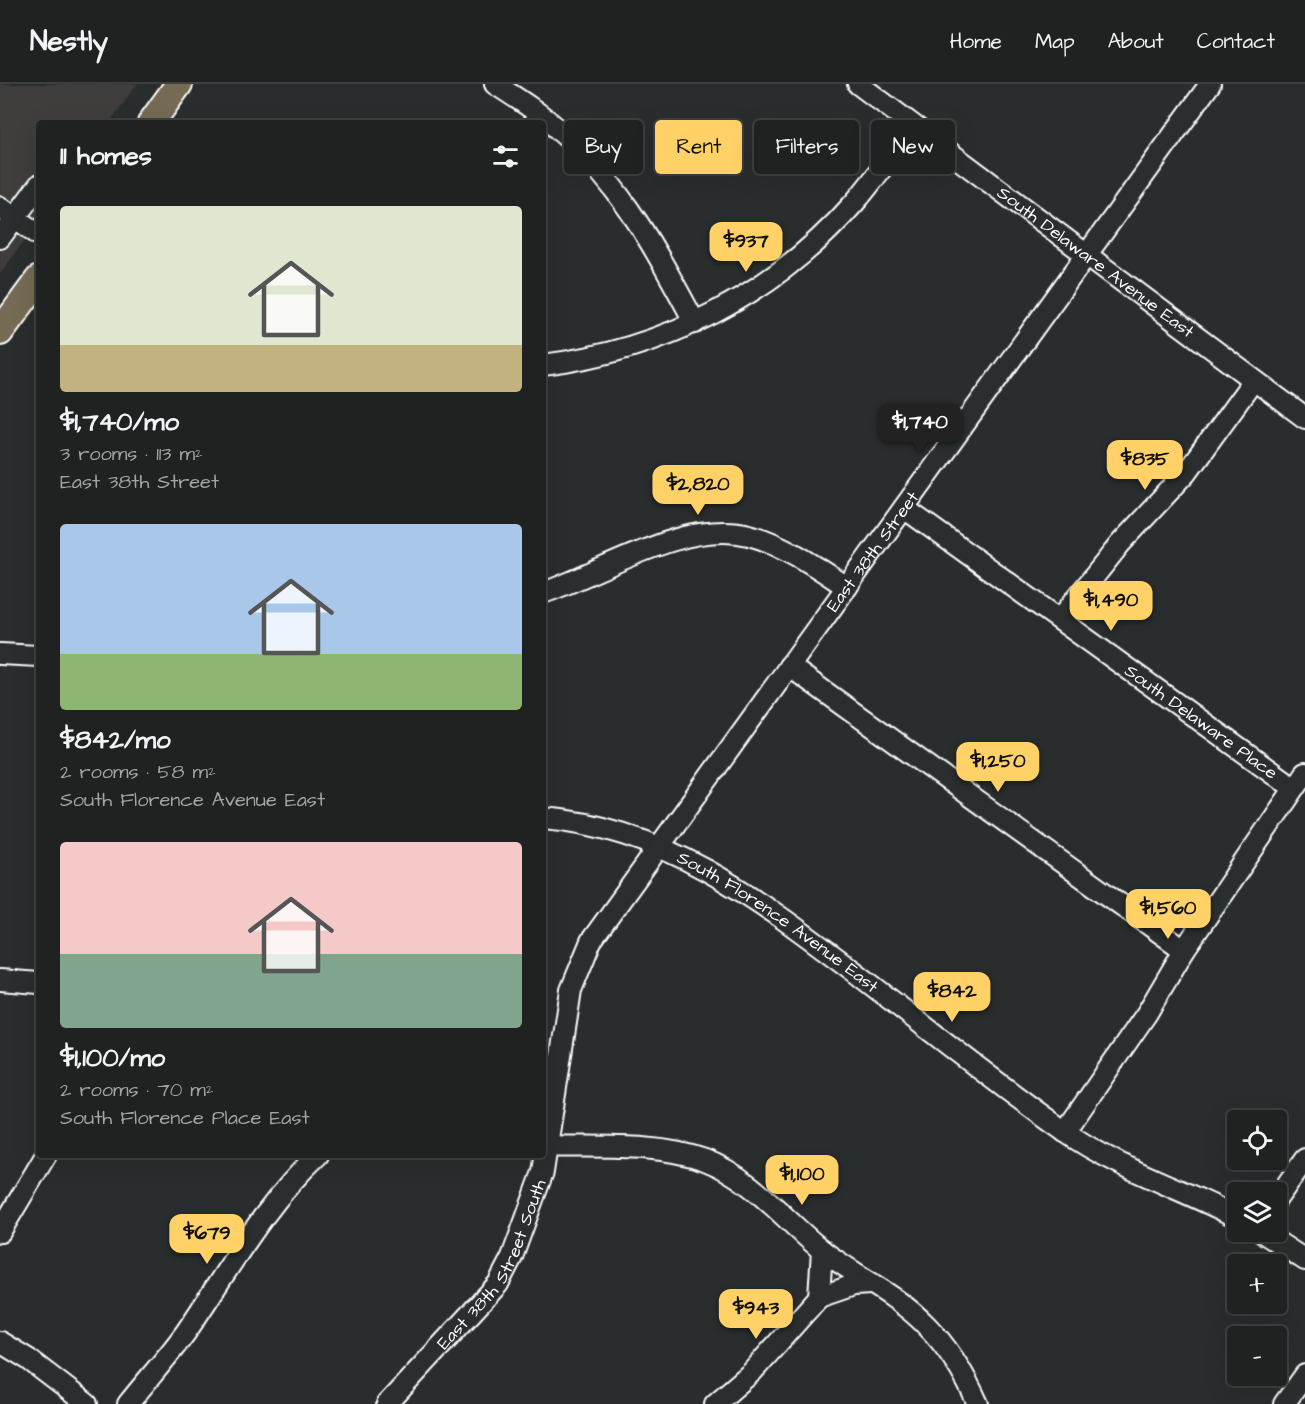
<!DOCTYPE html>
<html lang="en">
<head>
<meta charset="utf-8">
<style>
  body { margin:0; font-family:"Architects Daughter",sans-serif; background:#2d2f2f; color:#f1f3f6; height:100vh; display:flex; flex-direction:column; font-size:22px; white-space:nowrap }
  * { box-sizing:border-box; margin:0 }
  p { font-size:20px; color:#a2a4a5 }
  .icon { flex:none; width:33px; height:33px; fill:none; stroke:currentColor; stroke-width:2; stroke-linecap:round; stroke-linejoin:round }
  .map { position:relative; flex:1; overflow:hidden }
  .panel { position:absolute; left:36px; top:36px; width:510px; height:1038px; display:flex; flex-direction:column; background:#202222; border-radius:6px; box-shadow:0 6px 24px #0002,0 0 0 2px #3d3f40 }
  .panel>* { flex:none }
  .top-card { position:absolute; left:564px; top:36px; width:570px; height:54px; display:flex; gap:12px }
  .fabs { position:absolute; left:1227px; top:1026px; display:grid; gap:12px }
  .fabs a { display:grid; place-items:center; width:60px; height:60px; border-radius:6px; background:#202222; box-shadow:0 6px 24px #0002,0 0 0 2px #3d3f40; font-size:30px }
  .price { position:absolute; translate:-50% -51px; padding:0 14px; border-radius:12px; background:#ffd166; color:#111; font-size:20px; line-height:39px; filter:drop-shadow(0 2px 3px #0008) }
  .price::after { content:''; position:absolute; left:50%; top:36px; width:18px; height:14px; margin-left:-9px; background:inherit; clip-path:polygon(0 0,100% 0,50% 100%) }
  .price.active { background:#222; color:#fff }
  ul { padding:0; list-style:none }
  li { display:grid; align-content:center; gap:12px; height:318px; padding:0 24px }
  li span { display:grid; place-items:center; height:186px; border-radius:6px; color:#555 }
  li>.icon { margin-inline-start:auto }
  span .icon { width:108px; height:108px; fill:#fffc; stroke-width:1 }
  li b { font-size:26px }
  h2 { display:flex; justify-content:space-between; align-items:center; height:72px; padding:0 24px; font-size:26px }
  .pill { padding:0 21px; border-radius:6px; background:#202222; box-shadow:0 6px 24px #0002,0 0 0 2px #3d3f40; font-size:21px; line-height:54px }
  .pill.active { background:#ffd166; color:#111 }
  header { display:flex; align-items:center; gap:36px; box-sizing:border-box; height:84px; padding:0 30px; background:#202222; border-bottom:2px solid #3d3f40 }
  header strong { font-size:28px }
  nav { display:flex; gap:33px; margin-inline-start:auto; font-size:21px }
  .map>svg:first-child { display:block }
  .built { fill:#403e3d }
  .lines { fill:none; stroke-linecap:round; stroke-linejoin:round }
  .minor-casing { stroke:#fff; stroke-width:24 }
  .major-casing { stroke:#fff; stroke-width:30 }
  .minor { stroke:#2a2d2e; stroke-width:20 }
  .major { stroke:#746b52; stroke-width:26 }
  .labels { text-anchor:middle; stroke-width:4.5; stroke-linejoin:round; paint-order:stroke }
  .street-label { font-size:18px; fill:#fff; stroke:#2a2d2e }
</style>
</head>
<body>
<header>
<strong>Nestly</strong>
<nav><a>Home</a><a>Map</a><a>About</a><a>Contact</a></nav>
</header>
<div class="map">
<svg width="1305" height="1320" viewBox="0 0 1305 1320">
  <rect width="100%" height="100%" fill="#2a2d2e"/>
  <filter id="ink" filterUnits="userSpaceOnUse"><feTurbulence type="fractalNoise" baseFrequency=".0167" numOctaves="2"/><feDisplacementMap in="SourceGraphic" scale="12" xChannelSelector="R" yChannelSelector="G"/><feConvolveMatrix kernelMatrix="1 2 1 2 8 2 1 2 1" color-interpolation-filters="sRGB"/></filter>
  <g filter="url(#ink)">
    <path class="built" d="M 0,0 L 137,0 L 109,39 L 39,39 L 39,136 L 0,190 Z"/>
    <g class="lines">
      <g class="minor-casing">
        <g id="minor">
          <path d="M 495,0 C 518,15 542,30 562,49 C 622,102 658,169 695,239"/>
          <path id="s1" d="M 858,0 L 1305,334"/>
          <path d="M 0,123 L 39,151"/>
          <path d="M 0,154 L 39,101"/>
          <path d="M 543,281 C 664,266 774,211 855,118 C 876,94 894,67 913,42"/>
          <path id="s2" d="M 904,424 L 1294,704"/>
          <path d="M 543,509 C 604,488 684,435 749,451 C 784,460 816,483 847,503"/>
          <path d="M 1061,534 L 1120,460 L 1187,388 L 1253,297"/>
          <path d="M 0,570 L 39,572"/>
          <path d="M 789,582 L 1184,866"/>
          <path id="s3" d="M 543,734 C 663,743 758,815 851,885 C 921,939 991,996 1064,1047 C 1116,1084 1181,1104 1238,1134"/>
          <path d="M 0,896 L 39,899"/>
          <path d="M 1065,1048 L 1147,929 L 1184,866 L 1305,689"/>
          <path d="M 543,1062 C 595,1064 655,1058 705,1076 C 753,1094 784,1136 823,1167 C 856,1192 897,1211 926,1241 C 949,1264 965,1291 978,1320"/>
          <path d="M 1276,1116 L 1305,1075"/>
          <path d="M 0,1148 L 46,1071"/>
          <path d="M 1262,1148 L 1305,1176"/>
          <path d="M 819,1213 L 822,1166"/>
          <path d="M 0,1258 L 28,1275 L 87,1320"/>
          <path d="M 128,1320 C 147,1296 168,1273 186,1248 C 228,1187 263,1122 318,1071"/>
          <path id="s4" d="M 387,1320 L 498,1200 L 512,1173 L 543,1088 L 571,906 L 591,857 L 1210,0"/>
          <path d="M 715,1320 L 752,1288 L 819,1213 L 854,1201 L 870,1200"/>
          <path d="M 1284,1320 L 1305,1291"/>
        </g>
      </g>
      <g class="major-casing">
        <path id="major" d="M 151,39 L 179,0
          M 0,248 L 39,195"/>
      </g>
      <use href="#minor" class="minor"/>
      <use href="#major" class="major"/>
    </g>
  </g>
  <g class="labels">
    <g class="street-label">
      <text dy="6" stroke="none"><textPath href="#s1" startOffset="297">South Delaware Avenue East</textPath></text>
      <text dy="6" stroke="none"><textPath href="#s4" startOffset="1002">East 38th Street</textPath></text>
      <text dy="6" stroke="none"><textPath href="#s2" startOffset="366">South Delaware Place</textPath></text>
      <text dy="6" stroke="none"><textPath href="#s3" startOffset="261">South Florence Avenue East</textPath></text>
      <text dy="6" stroke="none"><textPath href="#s4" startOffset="177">East 38th Street South</textPath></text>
    </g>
  </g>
</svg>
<div class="fabs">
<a><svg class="icon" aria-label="locate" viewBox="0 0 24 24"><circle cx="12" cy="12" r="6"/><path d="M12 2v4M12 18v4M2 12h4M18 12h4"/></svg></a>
<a><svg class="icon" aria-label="layers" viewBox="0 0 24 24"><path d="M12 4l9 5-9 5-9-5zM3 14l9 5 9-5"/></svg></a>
<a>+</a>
<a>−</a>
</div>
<b class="price" style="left:746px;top:189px">$937</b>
<b class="price active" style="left:920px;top:370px">$1,740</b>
<b class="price" style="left:1145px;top:407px">$835</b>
<b class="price" style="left:698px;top:432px">$2,820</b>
<b class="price" style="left:1111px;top:548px">$1,490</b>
<b class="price" style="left:998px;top:709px">$1,250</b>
<b class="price" style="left:1168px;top:856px">$1,560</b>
<b class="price" style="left:952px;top:939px">$842</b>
<b class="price" style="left:802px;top:1122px">$1,100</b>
<b class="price" style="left:207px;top:1181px">$679</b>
<b class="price" style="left:756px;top:1256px">$943</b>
<div class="top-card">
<a class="pill">Buy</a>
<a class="pill active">Rent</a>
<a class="pill">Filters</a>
<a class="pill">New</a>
</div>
<section class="panel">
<h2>11 homes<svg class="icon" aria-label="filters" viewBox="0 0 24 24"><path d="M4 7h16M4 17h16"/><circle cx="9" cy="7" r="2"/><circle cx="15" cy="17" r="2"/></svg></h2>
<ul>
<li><span style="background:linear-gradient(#dfe7d0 75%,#c2b280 0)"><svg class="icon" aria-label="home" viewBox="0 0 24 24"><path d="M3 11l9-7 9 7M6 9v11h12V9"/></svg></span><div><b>$1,740/mo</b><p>3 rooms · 113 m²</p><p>East 38th Street</p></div></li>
<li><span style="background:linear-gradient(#a9c7e8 70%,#8fb573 0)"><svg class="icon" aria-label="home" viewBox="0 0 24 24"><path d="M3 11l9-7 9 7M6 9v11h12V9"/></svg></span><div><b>$842/mo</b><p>2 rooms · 58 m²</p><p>South Florence Avenue East</p></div></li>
<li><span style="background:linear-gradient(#f6c9c9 60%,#7fa58c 0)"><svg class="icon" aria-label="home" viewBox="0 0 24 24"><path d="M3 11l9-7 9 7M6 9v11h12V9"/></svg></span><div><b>$1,100/mo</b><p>2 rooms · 70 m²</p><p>South Florence Place East</p></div></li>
</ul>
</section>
</div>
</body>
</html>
